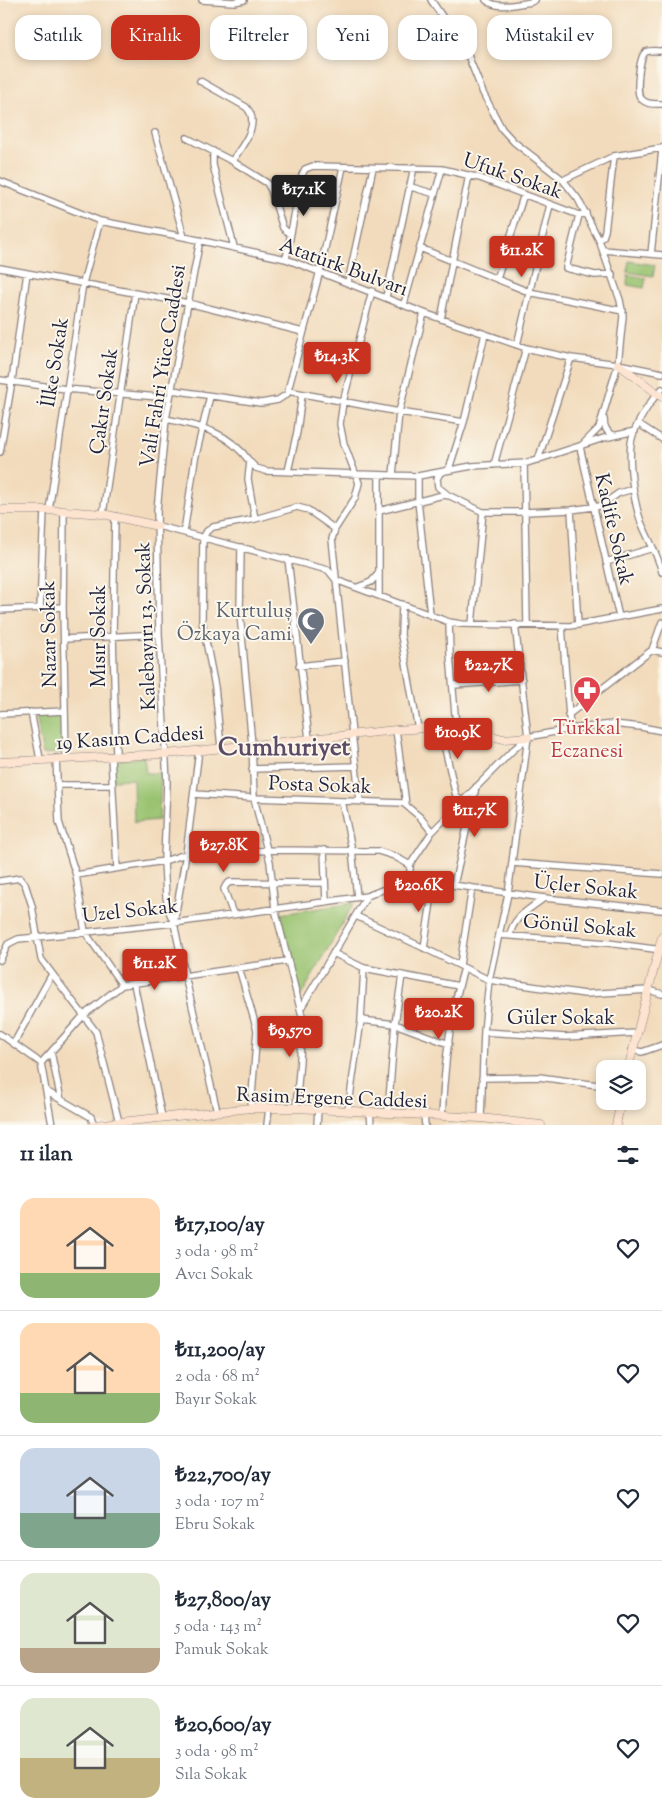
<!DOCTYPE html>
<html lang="tr">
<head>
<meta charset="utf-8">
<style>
  body { margin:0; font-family:"Sorts Mill Goudy",serif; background:#f6f6f7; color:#1f2937; height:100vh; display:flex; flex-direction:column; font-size:19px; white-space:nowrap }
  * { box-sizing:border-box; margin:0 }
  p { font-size:16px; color:#747a83 }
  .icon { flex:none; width:28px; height:28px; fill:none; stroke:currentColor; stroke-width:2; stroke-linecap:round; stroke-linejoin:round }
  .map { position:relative; height:1125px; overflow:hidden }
  .panel { display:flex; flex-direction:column; background:#fff; flex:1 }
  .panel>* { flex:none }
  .banner { position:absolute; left:15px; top:15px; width:632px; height:45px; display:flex; gap:10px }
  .tools { position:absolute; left:596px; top:1060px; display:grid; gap:10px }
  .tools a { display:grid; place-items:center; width:50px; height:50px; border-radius:10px; background:#fff; box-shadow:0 2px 8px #0003; font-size:25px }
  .price { position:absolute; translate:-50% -42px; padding:0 11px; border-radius:5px; background:#c8321e; color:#fff; font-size:16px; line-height:32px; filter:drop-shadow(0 1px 2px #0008) }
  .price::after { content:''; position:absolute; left:50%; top:30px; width:15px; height:11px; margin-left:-8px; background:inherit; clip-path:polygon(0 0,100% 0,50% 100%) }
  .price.current { background:#222; color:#fff }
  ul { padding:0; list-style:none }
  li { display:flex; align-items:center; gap:15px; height:125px; padding:0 20px }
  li+li { border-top:1px solid #e0e1e3 }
  li span { display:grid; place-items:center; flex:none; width:140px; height:100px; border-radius:15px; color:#555 }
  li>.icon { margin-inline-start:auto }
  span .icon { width:60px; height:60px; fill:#fffc; stroke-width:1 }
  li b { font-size:21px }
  h2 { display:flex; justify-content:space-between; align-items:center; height:60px; padding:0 20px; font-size:21px }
  .chip { padding:0 18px; border-radius:15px; background:#fff; box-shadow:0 2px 8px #0003; font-size:18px; line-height:45px }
  .chip.current { background:#c8321e; color:#fff }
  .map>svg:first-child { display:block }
  .green { fill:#99c370; stroke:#5e7256 }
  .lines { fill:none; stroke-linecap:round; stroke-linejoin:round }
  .street-casing { stroke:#8a7e7c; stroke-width:8 }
  .secondary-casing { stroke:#8a7e7c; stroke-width:9 }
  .street { stroke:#fff; stroke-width:5.5 }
  .secondary { stroke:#fde4d1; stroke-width:8 }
  .labels { text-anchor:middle; stroke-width:4; stroke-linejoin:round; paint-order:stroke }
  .street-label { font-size:20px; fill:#22223b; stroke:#fbf7ec }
  .worship-label { font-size:20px; fill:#5b616d; stroke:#fbf7ec; text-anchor:end }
  .health-label { font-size:20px; fill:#be3a42; stroke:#fbf7ec }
  .district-label { font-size:25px; font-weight:bold; fill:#5b4b66; stroke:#fbf7ec }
</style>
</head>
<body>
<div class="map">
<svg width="662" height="1125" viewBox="0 0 662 1125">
  <rect width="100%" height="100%" fill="#fbf7ec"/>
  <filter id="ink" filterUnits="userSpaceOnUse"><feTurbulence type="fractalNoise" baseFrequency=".02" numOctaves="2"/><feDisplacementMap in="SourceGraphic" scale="10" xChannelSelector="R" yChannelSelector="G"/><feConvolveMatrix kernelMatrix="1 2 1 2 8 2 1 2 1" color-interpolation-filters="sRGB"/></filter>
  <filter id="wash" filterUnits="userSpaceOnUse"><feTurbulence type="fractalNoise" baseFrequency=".0096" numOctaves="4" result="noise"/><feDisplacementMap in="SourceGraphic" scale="20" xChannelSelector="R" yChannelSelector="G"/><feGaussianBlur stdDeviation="1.12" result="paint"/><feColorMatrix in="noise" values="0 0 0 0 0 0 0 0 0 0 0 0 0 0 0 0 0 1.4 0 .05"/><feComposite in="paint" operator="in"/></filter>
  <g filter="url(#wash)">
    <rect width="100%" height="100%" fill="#f2dbbc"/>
    <path class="green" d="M 629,261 L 655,265 L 653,276 L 627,272 Z
      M 628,275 L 646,278 L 644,288 L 627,285 Z
      M 62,714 L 62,753 L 43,754 L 35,716 Z
      M 144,757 L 146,773 L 161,773 L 159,820 L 134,822 L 133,779 L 114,780 L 113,760 Z
      M 354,903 L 301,996 L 280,914 Z"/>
  </g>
  <g filter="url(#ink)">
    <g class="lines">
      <g class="street-casing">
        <path id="street" d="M 202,0 L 234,2 L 244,0
          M 431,0 L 467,53 L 483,93 L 502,129 L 514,142 L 563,180 L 578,199 L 599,240 L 620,300 L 623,316 L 618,364 L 599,428 L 580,447 L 619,617
          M 486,0 C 497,10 518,4 531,2 L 535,0
          M 662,51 C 657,51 650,50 646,52 C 639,55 636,91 640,97 C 645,105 654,104 662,104
          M 200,81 L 246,107 C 262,123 242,146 232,161
          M 155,133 L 184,237
          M 187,138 L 232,161 L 267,183 L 271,190 L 283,228 L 290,234
          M 213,151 L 213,165 L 234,247
          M 563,180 L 614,156 L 662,148
          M 0,181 L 100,221 L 184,237 L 286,259 L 424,313 L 526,348 L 571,358 L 618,364 L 662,373
          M 411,187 L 435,194
          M 579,215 L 566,268 L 595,275 L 612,274
          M 200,240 L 166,419 L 157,510 L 159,634 L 167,782 L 164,861 L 166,897 L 170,914 L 174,923 L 185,976 L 217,1111
          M 599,240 L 603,237 L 605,231 L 614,156
          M 420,248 L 529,292 L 623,311
          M 603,250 L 662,255
          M 651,254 L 662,150
          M 286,259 L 302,175 L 305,169 L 313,166 L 442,169 L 480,178 L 579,215 L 586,213
          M 0,268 L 188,303 L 303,332
          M 497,279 L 524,194
          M 348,282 L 373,168
          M 386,297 L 414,167
          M 404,304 L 442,169
          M 441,319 L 469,175
          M 517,345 L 550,205
          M 0,380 L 66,389 L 170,398
          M 662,389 C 651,399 636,424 632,438 C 627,459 634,502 641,522 C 648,539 658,555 662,572
          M 172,390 L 261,403 L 278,400 L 287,394 L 320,271 L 343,167
          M 288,391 L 399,412 L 464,422
          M 166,419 C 200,426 228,431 250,462 L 248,479 L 255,519
          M 604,419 C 604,426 606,433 614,435
          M 639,424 L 662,439
          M 0,452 L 12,381 L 27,273
          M 538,460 L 571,358
          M 250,462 L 256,468 L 266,471 L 418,476 L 472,466 L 527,463 L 604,438 L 635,431
          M 524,463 L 527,624
          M 494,465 L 526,348
          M 288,471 L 297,432 L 302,394
          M 379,475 L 379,596
          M 393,475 L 399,412 L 424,313
          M 418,476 L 418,501 L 430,614
          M 448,495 L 438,487 L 437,479 L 440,473 L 449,469 L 464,422 L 485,334
          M 49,510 L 83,283 L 100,221
          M 571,510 L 578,625
          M 64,511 L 63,607 L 66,757
          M 379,511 L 443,495 L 450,496 L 483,512 L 524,512 L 571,510 L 600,506 L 619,493 L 633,489
          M 103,514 L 135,293
          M 115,516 L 113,635 L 116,756
          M 158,526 L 328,570 L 336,580 L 449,622 L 461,624 L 570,626 L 662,609
          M 184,532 L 195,459 L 210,396
          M 241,547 L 240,614 L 252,745 L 254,798 L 270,862 L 275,909 L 302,1016 L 300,1060 L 296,1108
          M 288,559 L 309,739
          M 606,562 L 653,548
          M 358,587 L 371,582 L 378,574
          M 402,604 L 401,635 L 418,729
          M 40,608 L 44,510
          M 0,610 L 63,607
          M 449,622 L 450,654 L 456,726
          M 472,624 L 483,512
          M 562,626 L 570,729
          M 64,639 L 159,634
          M 652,650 L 662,652
          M 299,666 L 345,661
          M 454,685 L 522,680
          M 31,712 L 40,759
          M 0,714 L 65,711
          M 568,715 L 652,650 L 662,622
          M 440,727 L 456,796 L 462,802
          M 396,730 L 406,804
          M 221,747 L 215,687 L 202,621 L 203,538 L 207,531 L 213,527 L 255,519 L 297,507 L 308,510 L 335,529
          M 111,756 L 117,868
          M 56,758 L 59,822 L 76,875 L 85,932 L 122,985
          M 252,769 L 356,766
          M 57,785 L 112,785
          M 194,794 L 254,798 L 403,803 L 420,817 L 432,832
          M 342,801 L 352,850 L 357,897
          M 360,801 L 352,734 L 332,539 L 335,529 L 355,498 L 359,483 L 344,444 L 340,424 L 343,402 L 372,291
          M 324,850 L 326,902
          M 512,863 L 662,874
          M 76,875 L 164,861 L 186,854 L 234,853 L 268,850 L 378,851 L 394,856 L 410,865
          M 410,879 L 410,865 L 432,832 L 513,750 L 528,737 L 570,729 L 613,724 L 641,727 L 662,731
          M 0,881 L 20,878 L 25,884 L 32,906 L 41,959 L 96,1032 L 119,1122
          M 454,885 L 476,787
          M 233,914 L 224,889 L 226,885 L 230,882 L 325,883
          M 356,916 L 424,948 L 489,980 L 585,994 L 649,990 L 662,994
          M 174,923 L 186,854 L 199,750
          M 499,935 L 608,943 L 662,950
          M 510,935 C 513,917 530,909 544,898
          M 424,948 L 434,882
          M 333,953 L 364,968 L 459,986
          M 0,960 L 8,944 L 18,939 L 174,923 L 367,896 L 410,879 L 544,898 L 662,910
          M 460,965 L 472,888
          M 239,968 L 257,1030 L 251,1108
          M 134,984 L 162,1117
          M 301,1008 L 367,896
          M 361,1020 L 395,1024 L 449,1044
          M 484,1032 L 565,1037 L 637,1033
          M 0,1034 L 41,1063 L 52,1125
          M 14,1043 L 52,974
          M 632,1050 L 642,1052 L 662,1045
          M 51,1052 L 61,1100
          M 41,1063 L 84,1015 L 122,985 L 287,961
          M 482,1078 L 539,1077 L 605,1086
          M 46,1091 L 91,1117 L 94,1125
          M 348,1111 L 361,1020 L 364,968
          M 370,1112 L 371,1125
          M 388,1113 L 395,1024 L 402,975
          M 424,1115 L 425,1125
          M 442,1116 C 444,1067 450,1015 464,968
          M 481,1118 L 484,1032 L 489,980 L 508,894 L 528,737 L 515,624
          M 267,1125 L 269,1108
          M 317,1125 L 318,1109"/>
      </g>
      <g class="secondary-casing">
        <path id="secondary" d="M 618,364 L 662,397
          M 0,510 L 49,510 L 103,514 L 158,526
          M 0,762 L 166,754 L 396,730 L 456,726 L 503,739 L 528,737
          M 628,1069 L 662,937
          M 93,1125 L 251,1108 L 296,1108 L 481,1118 L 541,1125
          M 616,1125 L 621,1101"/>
      </g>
      <use href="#street" class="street"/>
      <use href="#secondary" class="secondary"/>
    </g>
  </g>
  <defs>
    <g id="mosque-pin" transform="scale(1.4375)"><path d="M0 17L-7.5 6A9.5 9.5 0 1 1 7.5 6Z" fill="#6b7280" stroke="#fbf7ec"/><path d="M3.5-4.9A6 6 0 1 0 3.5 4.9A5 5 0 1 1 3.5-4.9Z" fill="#fff"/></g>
    <g id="pharmacy-pin" transform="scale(1.4375)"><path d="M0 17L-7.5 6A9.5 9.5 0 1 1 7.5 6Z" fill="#e0444e" stroke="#fbf7ec"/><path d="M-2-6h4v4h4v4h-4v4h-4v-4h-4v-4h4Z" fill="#fff"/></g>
  </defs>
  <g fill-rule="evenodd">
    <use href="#mosque-pin" x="311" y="621"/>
    <use href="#pharmacy-pin" x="587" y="690"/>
  </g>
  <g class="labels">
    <g class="street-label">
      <text transform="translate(513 175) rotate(19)" y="7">Ufuk Sokak</text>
      <text transform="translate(344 266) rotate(20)" y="7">Atatürk Bulvarı</text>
      <text transform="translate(54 362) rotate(-81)" y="7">İlke Sokak</text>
      <text transform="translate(162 366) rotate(-81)" y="7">Vali Fahri Yüce Caddesi</text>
      <text transform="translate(103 401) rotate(-82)" y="7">Çakır Sokak</text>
      <text transform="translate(615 529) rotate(77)" y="7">Kadife Sokak</text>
      <text transform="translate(145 626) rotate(-92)" y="7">Kalebayırı 13. Sokak</text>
      <text transform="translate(48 634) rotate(-91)" y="7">Nazar Sokak</text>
      <text transform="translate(98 636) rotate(-90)" y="7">Mısır Sokak</text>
      <text transform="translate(130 737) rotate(-4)" y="7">19 Kasım Caddesi</text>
      <text transform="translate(320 784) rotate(2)" y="7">Posta Sokak</text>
      <text transform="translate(586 886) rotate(6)" y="7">Üçler Sokak</text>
      <text transform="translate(130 910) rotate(-6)" y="7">Uzel Sokak</text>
      <text transform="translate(580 925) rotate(5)" y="7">Gönül Sokak</text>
      <text x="561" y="1024">Güler Sokak</text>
      <text transform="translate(332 1097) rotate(2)" y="7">Rasim Ergene Caddesi</text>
    </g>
    <g class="worship-label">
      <text x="292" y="617">Kurtuluş<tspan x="292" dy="23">Özkaya Cami</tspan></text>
    </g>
    <g class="health-label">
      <text x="587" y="734">Türkkal<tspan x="587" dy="23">Eczanesi</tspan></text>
    </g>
    <g class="district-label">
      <text x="284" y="755">Cumhuriyet</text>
    </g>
  </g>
</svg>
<div class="tools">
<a><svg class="icon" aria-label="layers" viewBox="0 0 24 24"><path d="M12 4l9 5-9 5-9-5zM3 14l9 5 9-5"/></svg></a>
</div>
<b class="price current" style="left:304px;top:217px">₺17.1K</b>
<b class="price" style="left:522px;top:278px">₺11.2K</b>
<b class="price" style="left:337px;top:384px">₺14.3K</b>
<b class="price" style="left:489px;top:693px">₺22.7K</b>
<b class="price" style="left:458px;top:760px">₺10.9K</b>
<b class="price" style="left:475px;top:838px">₺11.7K</b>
<b class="price" style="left:224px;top:873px">₺27.8K</b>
<b class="price" style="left:419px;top:913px">₺20.6K</b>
<b class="price" style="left:155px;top:991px">₺11.2K</b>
<b class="price" style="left:439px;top:1040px">₺20.2K</b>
<b class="price" style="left:290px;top:1058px">₺9,570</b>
<div class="banner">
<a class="chip">Satılık</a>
<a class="chip current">Kiralık</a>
<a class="chip">Filtreler</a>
<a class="chip">Yeni</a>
<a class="chip">Daire</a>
<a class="chip">Müstakil ev</a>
</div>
</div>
<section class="panel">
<h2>11 ilan<svg class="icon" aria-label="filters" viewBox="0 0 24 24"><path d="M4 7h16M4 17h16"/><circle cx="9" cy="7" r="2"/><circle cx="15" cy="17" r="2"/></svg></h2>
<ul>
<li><span style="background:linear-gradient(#ffd9b3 75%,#8fb573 0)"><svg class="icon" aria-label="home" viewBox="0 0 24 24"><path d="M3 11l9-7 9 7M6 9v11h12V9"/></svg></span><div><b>₺17,100/ay</b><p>3 oda · 98 m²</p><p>Avcı Sokak</p></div><svg class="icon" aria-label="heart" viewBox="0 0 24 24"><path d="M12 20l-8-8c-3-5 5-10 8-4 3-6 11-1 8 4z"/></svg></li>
<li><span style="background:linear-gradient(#ffd9b3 70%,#8fb573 0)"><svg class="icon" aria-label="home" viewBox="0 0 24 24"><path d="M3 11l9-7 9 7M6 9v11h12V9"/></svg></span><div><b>₺11,200/ay</b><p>2 oda · 68 m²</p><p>Bayır Sokak</p></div><svg class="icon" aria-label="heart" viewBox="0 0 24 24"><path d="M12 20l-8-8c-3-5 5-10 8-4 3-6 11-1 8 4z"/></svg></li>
<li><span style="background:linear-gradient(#c9d6e8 65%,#7fa58c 0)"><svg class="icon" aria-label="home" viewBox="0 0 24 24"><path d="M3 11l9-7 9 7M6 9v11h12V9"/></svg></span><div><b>₺22,700/ay</b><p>3 oda · 107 m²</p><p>Ebru Sokak</p></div><svg class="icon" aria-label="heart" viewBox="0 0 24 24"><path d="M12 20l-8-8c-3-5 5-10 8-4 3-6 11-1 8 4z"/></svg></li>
<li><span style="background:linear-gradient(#dfe7d0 75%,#b9a48a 0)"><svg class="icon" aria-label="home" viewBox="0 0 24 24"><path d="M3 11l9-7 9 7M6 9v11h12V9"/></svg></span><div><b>₺27,800/ay</b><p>5 oda · 143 m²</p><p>Pamuk Sokak</p></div><svg class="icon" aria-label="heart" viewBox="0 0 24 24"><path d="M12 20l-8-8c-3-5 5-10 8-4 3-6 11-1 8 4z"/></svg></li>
<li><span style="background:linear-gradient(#dfe7d0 60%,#c2b280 0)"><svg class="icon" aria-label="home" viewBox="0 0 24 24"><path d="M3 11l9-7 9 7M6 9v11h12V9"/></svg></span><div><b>₺20,600/ay</b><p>3 oda · 98 m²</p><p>Sıla Sokak</p></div><svg class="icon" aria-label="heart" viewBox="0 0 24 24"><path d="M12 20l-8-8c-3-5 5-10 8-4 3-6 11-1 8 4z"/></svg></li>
</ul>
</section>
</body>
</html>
